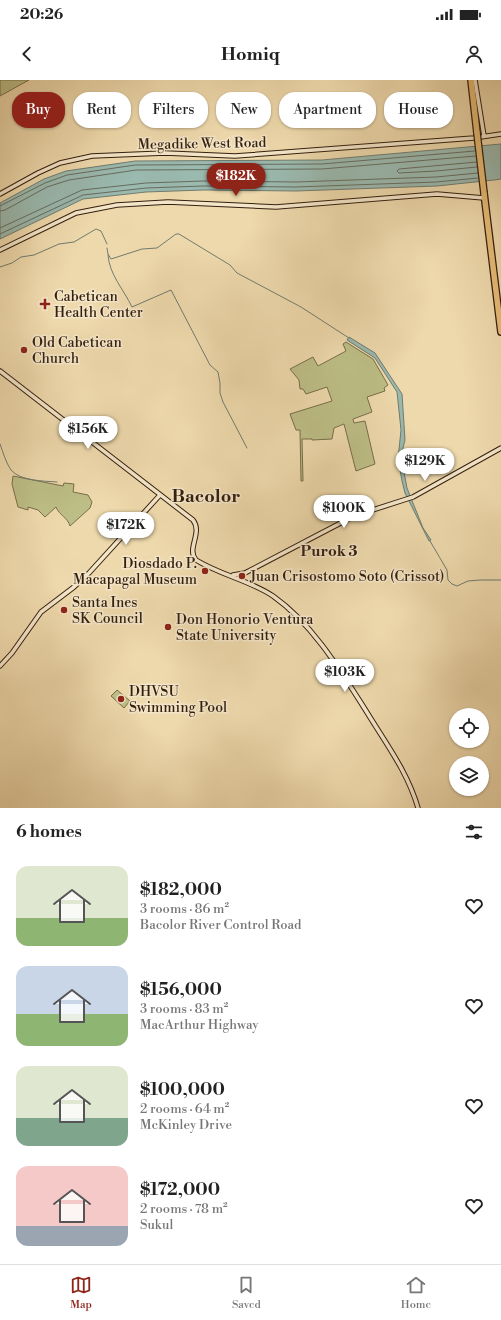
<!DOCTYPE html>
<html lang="en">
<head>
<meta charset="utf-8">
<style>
  body { margin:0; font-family:"Libre Bodoni",serif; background:#f2f2f2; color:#222; height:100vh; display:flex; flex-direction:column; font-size:15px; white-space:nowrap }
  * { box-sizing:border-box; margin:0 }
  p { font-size:13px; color:#767676 }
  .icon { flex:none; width:22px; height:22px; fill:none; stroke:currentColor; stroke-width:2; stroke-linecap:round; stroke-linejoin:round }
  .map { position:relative; height:728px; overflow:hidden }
  .details { display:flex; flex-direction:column; background:#fff; flex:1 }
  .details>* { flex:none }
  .hud { position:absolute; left:12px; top:12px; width:477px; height:36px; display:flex; gap:8px }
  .controls { position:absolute; left:449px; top:628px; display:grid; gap:8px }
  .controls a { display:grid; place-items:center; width:40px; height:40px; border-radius:50%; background:#fff; box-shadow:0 1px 3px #0004; font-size:20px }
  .price { position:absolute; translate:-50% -34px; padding:0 9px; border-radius:14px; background:#fff; color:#222; font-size:13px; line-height:26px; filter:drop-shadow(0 1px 2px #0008) }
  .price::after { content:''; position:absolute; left:50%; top:24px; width:12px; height:9px; margin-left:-6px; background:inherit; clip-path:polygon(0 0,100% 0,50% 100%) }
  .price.on { background:#8f2418; color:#fff }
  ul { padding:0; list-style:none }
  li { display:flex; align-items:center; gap:12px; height:100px; padding:0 16px }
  li span { display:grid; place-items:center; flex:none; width:112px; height:80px; border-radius:12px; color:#555 }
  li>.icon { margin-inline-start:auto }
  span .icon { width:48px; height:48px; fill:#fffc; stroke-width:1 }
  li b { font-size:17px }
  h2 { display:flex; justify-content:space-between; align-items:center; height:48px; padding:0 16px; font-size:17px }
  .tag { padding:0 14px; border-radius:16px; background:#fff; box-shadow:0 1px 3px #0004; font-size:14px; line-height:36px }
  .tag.on { background:#8f2418; color:#fff }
  .status { display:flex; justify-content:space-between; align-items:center; height:28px; padding:0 20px; background:#fff; direction:ltr }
  .status svg { height:11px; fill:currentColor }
  header { display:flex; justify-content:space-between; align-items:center; height:52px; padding:0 16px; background:#fff; font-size:18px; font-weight:700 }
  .menu { display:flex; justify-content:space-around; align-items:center; height:56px; border-top:1px solid #e0e0e0; background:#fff; font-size:11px; color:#767676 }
  .menu a { display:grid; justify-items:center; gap:2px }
  .menu .on { color:#8f2418 }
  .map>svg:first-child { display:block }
  .green { fill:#bdbe86; stroke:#786e4a }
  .water { fill:#9ab9af; stroke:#717b6f }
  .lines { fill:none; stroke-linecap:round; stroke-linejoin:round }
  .shore { stroke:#676c5f; stroke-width:1 }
  .stream { stroke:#717b6f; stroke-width:1 }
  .secondary-casing { stroke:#341f0f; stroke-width:5.5 }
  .highway-casing { stroke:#341f0f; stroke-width:8 }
  .secondary { stroke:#f4e6c9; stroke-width:3.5 }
  .highway { stroke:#e7bc76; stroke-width:5.5 }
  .highway-bridge-casing { stroke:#341f0f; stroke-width:8; stroke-linecap:butt }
  .highway-bridge { stroke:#e7bc76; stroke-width:5.5 }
  .poi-dot { fill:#8f2418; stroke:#f4e6c9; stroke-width:1.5 }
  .labels { text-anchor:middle; stroke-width:3; stroke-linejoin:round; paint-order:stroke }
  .street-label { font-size:14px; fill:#341f0f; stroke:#f4e6c9 }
  .poi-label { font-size:14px; fill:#341f0f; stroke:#f4e6c9; text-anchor:start }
  .neighbourhood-label { font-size:15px; font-weight:bold; fill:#341f0f; stroke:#f4e6c9 }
  .district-label { font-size:18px; font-weight:bold; fill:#341f0f; stroke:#f4e6c9 }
</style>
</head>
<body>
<div class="status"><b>20:26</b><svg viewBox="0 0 49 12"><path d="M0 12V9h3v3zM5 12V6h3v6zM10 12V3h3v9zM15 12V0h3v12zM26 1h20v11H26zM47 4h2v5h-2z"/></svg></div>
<header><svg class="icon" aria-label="back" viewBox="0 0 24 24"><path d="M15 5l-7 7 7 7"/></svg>Homiq<svg class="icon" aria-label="person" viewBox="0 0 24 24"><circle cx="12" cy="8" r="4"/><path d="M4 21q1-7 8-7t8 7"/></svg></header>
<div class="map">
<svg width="501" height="728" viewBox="0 0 501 728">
  <rect width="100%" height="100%" fill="#eed9ac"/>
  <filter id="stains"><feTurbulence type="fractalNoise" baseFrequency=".005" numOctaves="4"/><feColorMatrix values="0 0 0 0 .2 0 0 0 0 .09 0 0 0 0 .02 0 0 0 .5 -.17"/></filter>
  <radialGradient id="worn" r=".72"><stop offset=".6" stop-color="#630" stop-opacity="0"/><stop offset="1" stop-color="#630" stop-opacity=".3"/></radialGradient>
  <path class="green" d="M 0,0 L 29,0 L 0,16 Z
    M 346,262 L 373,279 L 388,305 L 384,308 L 385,311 L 367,317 L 372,332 L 353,339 L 354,343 L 365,341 L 375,384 L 356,391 L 344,344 L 334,348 L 332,359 L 312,360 L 312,359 L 302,359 L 303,401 L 301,401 L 300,350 L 296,350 L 290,334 L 332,321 L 327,307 L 306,314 L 303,309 L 300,309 L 299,300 L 290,289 L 313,277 L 318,286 L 346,271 L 343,264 Z
    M 13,396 L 63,406 L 64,403 L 74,404 L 73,412 L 88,415 L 92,422 L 90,428 L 70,446 C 68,438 59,435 56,427 L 45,437 L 38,430 L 28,427 L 28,430 L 18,427 L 12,404 Z
    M 117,610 L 130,621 L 124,628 L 111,616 Z"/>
  <path class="water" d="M 326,17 L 337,39 L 332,42 L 321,20 Z
    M 501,64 L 501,99 L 494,100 L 437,106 L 296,111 L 203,110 L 146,112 L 83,119 L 0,159 L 0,123 L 44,99 L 66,91 L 135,81 L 322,80 Z
    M 349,257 L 375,273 L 402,314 L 405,360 L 402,372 L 402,381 L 407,408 L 423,448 L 431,460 L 429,461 L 405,413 L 402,401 L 398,379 L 401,350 L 397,312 L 375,278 L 347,260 Z"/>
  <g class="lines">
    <path class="shore" d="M 477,82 L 399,89 L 397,91 L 399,93 L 436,91 L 477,87
      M 0,126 L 45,103 L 67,95 L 135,85 L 322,84 L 475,71
      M 0,131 L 5,130 L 47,107 L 69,100 L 136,90 L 322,89 L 476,76
      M 0,148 L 82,110 L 146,103 L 203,101 L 296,102 L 436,97 L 478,93
      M 0,154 L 83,115 L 146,108 L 203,106 L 296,107 L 436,102 L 478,98"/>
    <path class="stream" d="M 107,168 L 108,174 L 111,179 L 142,169 L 157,168 L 176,154 L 179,154 L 230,185 L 237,193 L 301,227 L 349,258
      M 108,175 C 109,194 124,210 132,227 L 171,210 L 210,285 L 218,292 L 220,303 L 220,313 L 223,322 L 247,368
      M 0,187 L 12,183 L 21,177 L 34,175 L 59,164 L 74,162 L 96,149 L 101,151 L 107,164
      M 0,364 C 3,372 6,383 11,390 C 20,401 44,401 57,402
      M 430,461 L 447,490 L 448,500 L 452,504 L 457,506 L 468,501 L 480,500 L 501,500"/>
    <g class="secondary-casing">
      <path id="secondary" d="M 475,0 L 484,56
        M 0,114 L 38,93 L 60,83 L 92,76 L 165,73 L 235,76 L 474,58 L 501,54
        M 0,170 L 76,133 L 117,125 L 168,122 L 276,127 L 437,114 L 484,118
        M 0,291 L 193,440 C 203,453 186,469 196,480 C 220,495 249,500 273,516 C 314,545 342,593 368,634 C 387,665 408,693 418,728
        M 233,495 L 245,493 L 354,436 L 413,417 L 501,368
        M 0,586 L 12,573 L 41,532 L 74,507 L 89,493 L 160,415"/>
    </g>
    <g class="highway-casing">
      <path id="highway" d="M 471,0 L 477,53
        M 484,113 L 501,252"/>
    </g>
    <use href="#secondary" class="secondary"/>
    <use href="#highway" class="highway"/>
    <g class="highway-bridge-casing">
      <path id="highway-bridge" d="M 477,53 L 484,113"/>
    </g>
    <use href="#highway-bridge" class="highway-bridge"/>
  </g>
  <g class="poi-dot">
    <path d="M43 218h4v4h4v4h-4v4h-4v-4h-4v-4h4z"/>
    <circle cx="24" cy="270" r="4"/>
    <circle cx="205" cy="491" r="4"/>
    <circle cx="242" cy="496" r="4"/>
    <circle cx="64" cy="530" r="4"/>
    <circle cx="168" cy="547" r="4"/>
    <circle cx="121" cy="619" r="4"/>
  </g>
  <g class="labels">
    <g class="street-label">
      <text transform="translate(202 63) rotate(-1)" y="5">Megadike West Road</text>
    </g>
    <g class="poi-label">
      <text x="54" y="221">Cabetican<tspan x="54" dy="16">Health Center</tspan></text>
      <text x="32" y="267">Old Cabetican<tspan x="32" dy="16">Church</tspan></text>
      <text x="197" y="488" text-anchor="end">Diosdado P.<tspan x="197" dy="16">Macapagal Museum</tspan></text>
      <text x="250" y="501">Juan Crisostomo Soto (Crissot)</text>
      <text x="72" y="527">Santa Ines<tspan x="72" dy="16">SK Council</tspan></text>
      <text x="176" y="544">Don Honorio Ventura<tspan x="176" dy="16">State University</tspan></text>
      <text x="129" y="616">DHVSU<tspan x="129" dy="16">Swimming Pool</tspan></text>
    </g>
    <g class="neighbourhood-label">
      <text x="329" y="476">Purok 3</text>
    </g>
    <g class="district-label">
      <text x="206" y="422">Bacolor</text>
    </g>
  </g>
  <rect width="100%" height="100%" filter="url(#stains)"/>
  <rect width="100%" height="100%" fill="url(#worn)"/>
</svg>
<div class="controls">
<a><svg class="icon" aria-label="locate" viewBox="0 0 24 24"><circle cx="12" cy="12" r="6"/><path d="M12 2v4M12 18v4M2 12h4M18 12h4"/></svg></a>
<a><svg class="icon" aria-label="layers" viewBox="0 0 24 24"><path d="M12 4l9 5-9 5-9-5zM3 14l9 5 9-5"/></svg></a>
</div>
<b class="price on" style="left:236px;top:117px">$182K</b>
<b class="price" style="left:88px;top:370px">$156K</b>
<b class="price" style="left:425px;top:402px">$129K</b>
<b class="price" style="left:344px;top:449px">$100K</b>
<b class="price" style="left:126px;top:466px">$172K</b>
<b class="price" style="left:345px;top:613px">$103K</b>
<div class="hud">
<a class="tag on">Buy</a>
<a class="tag">Rent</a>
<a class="tag">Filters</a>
<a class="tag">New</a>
<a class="tag">Apartment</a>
<a class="tag">House</a>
</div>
</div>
<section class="details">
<h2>6 homes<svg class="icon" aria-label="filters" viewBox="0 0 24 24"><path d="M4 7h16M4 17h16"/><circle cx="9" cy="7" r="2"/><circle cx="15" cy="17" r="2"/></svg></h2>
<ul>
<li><span style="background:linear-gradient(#dfe7d0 65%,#8fb573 0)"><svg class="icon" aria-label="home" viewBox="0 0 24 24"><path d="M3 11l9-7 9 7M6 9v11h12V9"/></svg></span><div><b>$182,000</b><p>3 rooms · 86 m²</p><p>Bacolor River Control Road</p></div><svg class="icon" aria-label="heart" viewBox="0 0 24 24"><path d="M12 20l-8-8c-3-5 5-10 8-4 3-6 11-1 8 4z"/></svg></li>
<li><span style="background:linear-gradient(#c9d6e8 60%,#8fb573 0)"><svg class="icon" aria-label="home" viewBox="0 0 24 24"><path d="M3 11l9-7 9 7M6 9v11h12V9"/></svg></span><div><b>$156,000</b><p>3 rooms · 83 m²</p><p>MacArthur Highway</p></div><svg class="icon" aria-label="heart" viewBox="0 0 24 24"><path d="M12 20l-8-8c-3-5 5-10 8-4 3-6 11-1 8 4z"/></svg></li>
<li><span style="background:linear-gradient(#dfe7d0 65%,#7fa58c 0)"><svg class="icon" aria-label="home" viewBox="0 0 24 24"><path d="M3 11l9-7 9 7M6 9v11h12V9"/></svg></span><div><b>$100,000</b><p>2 rooms · 64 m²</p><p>McKinley Drive</p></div><svg class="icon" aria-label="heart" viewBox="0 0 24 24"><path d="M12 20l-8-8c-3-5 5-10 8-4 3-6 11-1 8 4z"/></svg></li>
<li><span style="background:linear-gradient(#f6c9c9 75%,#9aa5b1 0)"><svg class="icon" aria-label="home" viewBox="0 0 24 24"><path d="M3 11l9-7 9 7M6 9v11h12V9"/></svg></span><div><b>$172,000</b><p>2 rooms · 78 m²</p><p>Sukul</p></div><svg class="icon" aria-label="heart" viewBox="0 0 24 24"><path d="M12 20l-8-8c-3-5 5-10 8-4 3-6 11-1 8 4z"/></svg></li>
</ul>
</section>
<nav class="menu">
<a class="on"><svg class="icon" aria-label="map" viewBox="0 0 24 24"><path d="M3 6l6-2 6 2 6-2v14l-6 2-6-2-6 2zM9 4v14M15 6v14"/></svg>Map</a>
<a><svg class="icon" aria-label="saved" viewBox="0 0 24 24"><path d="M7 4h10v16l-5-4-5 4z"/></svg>Saved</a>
<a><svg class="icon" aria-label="home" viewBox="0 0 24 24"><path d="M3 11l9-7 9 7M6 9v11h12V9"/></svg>Home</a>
</nav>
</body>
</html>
